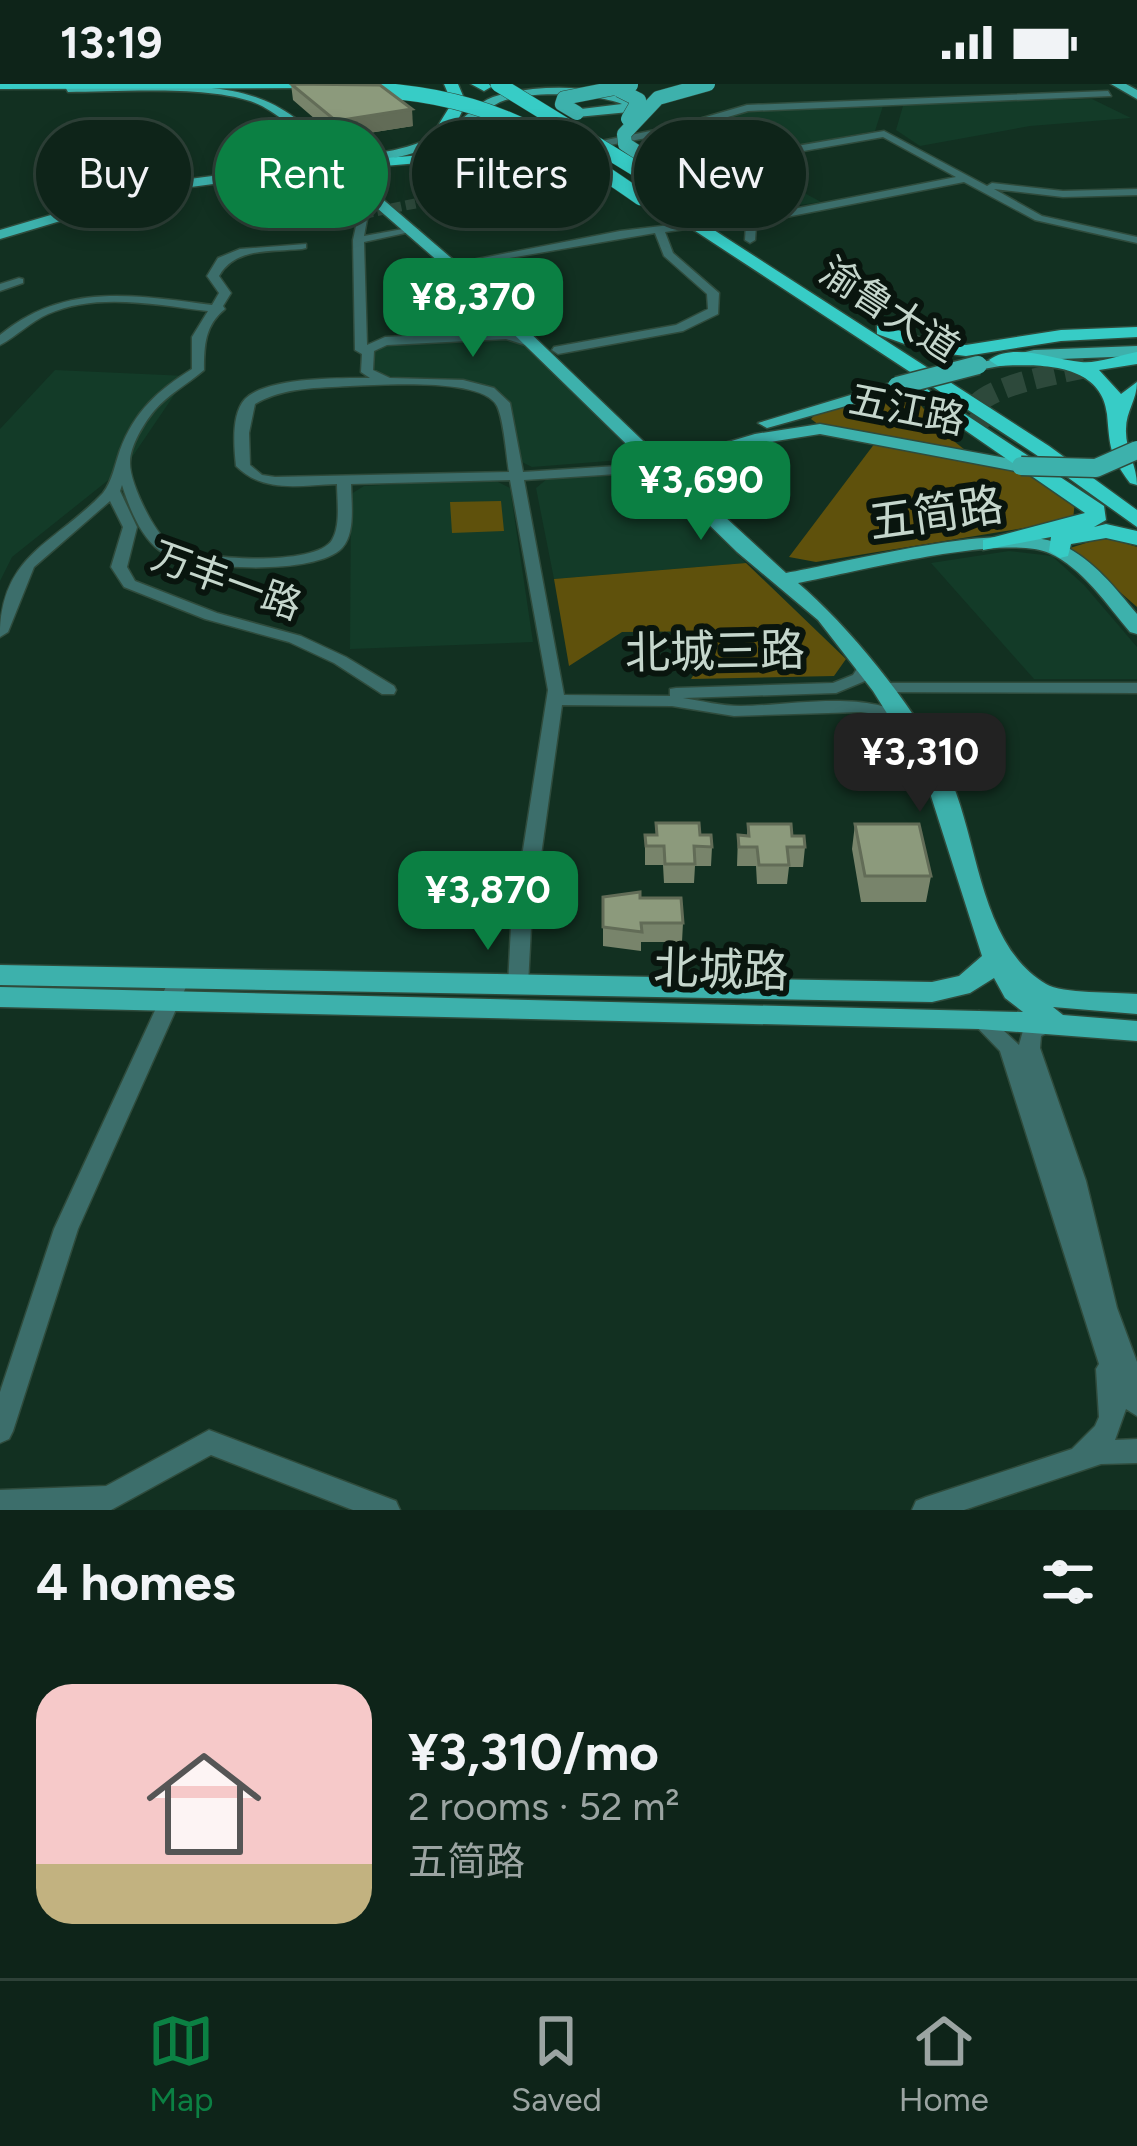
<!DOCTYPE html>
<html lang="en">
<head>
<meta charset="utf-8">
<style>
  body { margin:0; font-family:Figtree,"Noto Sans SC",sans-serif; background:#1c3026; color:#f1f3f6; height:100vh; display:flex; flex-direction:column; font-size:45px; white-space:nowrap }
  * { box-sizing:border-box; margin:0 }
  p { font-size:39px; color:#9ba4a2 }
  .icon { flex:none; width:66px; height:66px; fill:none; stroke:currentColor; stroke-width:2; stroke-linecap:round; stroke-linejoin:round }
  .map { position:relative; height:1426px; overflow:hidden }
  .details { display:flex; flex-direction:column; background:#0e2419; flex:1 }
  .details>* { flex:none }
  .top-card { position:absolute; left:36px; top:36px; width:1065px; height:108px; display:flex; gap:24px }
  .price { position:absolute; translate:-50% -102px; padding:0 27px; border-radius:24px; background:#0b8043; color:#fff; font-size:39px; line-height:78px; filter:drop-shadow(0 3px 6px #0008) }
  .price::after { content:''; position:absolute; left:50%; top:72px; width:36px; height:27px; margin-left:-18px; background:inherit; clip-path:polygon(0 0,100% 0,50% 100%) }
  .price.selected { background:#222; color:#fff }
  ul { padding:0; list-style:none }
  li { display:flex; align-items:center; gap:36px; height:300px; padding:0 36px }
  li+li { border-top:3px solid #2e4138 }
  li span { display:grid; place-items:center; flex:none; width:336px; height:240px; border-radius:36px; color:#555 }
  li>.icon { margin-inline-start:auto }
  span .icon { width:144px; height:144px; fill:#fffc; stroke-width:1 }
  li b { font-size:51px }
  h2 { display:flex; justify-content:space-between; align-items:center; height:144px; padding:0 36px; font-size:51px }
  .tag { padding:0 42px; border-radius:54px; background:#0e2419; box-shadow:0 6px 18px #0003,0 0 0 3px #2e4138; font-size:42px; line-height:108px }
  .tag.selected { background:#0b8043; color:#fff }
  .status { display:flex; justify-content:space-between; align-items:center; height:84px; padding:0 60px; background:#0e2419; direction:ltr }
  .status svg { height:33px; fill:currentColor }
  .dock { display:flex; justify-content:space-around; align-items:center; height:168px; border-top:3px solid #2e4138; background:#0e2419; font-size:33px; color:#9ba4a2 }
  .dock a { display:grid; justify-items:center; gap:6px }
  .dock .selected { color:#0b8043 }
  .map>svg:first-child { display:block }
  .built { fill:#133b28 }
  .green { fill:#5f510c }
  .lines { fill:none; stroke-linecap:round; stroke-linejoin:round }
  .minor-tunnel { stroke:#2d493b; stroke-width:10; stroke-dasharray:10 4.5; stroke-linecap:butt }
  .highway-tunnel { stroke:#2d493b; stroke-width:21; stroke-dasharray:21 10; stroke-linecap:butt }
  .minor-casing { stroke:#2f4b3c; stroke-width:3 }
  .major-casing { stroke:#2f4b3c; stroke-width:3 }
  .highway-casing { stroke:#2f4b3c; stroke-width:3 }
  .minor { fill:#3c6e6b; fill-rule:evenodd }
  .major { fill:#3db1ac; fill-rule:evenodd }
  .highway { fill:#37ccc6; fill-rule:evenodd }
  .major-bridge-far1-casing { stroke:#2f4b3c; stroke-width:15; stroke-linecap:butt }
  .major-bridge-casing { stroke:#2f4b3c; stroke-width:21; stroke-linecap:butt }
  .highway-bridge-casing { stroke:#2f4b3c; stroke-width:16; stroke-linecap:butt }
  .major-bridge-far1 { stroke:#3db1ac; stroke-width:14 }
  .major-bridge { stroke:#3db1ac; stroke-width:18 }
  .highway-bridge { stroke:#37ccc6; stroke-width:15 }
  .wall { fill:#78846b }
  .shaded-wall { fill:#626c57 }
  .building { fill:#8c9a7c; stroke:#626c57; stroke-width:3 }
  .labels { text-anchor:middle; stroke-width:12; stroke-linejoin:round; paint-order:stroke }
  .far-street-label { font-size:39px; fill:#c5d6cc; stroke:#09150e }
  .street-label { font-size:45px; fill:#c5d6cc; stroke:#09150e }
</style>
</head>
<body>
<div class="status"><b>13:19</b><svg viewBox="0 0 49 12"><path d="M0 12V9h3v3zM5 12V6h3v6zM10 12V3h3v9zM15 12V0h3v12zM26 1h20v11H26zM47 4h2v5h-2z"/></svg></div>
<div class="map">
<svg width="1137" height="1426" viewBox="0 0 1137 1426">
  <rect width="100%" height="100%" fill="#123021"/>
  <path class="built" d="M 1092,15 L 1131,34 L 1030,42 L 920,62 L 896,46 L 903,22 L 909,19 Z
    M 875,20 L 883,22 L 875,47 L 719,75 L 683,54 L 685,46 L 753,26 Z
    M 747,78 L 821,118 L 747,128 L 722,119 L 698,98 L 698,90 L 706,85 Z
    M 506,253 L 527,260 L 636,365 L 634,375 L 532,383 L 522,378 L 508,318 L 499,307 L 457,296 L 411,297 L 374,289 L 373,267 L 379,261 Z
    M 55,286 L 187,292 L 126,382 L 12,473 L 0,497 L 0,345 Z
    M 646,390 L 658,393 L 746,479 L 554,495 L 536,404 L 547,395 Z
    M 492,395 L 510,404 L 533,558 L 350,565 L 351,410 L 364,402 Z
    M 1009,467 L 1052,472 L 1084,501 L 1137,563 L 1137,595 L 1034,595 L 931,479 Z"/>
  <path class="green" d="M 907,305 L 945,350 L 970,370 L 819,341 L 811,335 L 817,328 Z
    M 875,359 L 1024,387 L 1075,417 L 1073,436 L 816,478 L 789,473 Z
    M 501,417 L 504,447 L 452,449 L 450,418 Z
    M 1105,453 L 1137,463 L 1137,523 L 1070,464 Z
    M 746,479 L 846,575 L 834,592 L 691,595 L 722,547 L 622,548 L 569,582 L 554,495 Z"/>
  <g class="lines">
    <path class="minor-tunnel" d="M 363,130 L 423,118"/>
    <path class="highway-tunnel" d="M 987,344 L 973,325 C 988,300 1064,289 1093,282"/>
    <g class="minor-casing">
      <path id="minor" d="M 1108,7 L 1111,12 L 748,27 L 677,48 L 543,74 L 481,108 L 423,121 L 418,118 L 474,104 L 537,70 L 675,42 L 747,21 Z
        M 884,47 L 987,102 L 992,99 L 1063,107 L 1137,105 L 1137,111 L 1063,113 L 994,105 L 1042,132 L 1137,153 L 1137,159 L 1035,136 L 964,98 L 776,135 L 756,142 L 755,156 L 750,159 L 745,156 L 746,140 L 754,135 L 709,134 L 704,119 L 681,97 L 683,86 L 703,78 ZM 883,53 L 956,93 L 773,129 L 717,129 L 713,116 L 691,96 L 692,90 L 706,84 Z
        M 359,128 L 368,130 L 364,152 L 414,143 L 419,146 L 364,158 L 367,261 L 385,253 L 507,247 L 541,260 L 535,264 L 506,255 L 387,261 L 374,267 L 373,286 L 390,294 L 463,296 L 494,304 L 510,319 L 523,388 L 664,379 L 671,383 L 664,387 L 524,396 L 564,611 L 670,612 L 670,605 L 676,604 L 833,599 L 853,591 L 860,580 L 866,578 L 874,583 L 865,597 L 836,609 L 683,614 C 702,617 722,622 741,622 C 790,622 871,604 911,636 L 902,641 L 875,630 L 861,628 L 734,632 L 672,622 L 562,621 L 531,843 L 528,901 L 525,906 L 511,906 L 508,901 L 511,843 L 548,606 L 510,396 L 351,400 C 351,418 356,449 342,464 C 316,492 189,487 159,466 C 140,452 129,423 122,401 L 120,407 L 137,443 L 127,483 L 135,497 L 217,529 L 301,552 L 346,573 L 394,602 L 396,606 L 394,610 L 382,610 L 334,579 L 289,558 L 205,535 L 124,503 L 111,483 L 123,443 L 110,417 L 34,483 L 8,548 L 0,553 C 0,470 55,460 103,409 C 112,398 115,380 120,366 C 134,328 158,306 192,285 L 192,253 L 208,227 C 157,221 97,208 48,230 C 30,238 17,252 0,261 L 0,251 C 64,198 135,211 212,221 L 219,209 L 207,192 L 218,174 L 240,165 L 306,160 L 306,164 L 302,165 C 272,168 235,163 219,192 L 231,209 L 223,222 L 225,225 C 205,241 204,261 204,286 C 188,300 168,310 154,327 C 144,339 130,362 130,378 C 129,397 153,448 170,460 C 195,477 316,483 332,456 C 341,441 337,416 337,400 C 300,401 264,410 236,382 C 234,363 231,330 245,315 C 267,293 340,294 370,294 L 361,288 L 362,270 L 355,266 L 353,156 ZM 350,302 C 380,301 483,293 497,322 C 504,337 506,370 509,388 L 275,393 L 262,391 L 250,381 L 249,349 L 255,320 C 283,303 319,304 350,302 Z
        M 695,138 L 700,141 L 699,143 L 665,148 L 673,169 L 719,209 L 718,230 L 683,247 L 558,270 L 552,266 L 554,263 L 676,241 L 708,225 L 707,210 L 664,172 L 655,149 L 463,182 L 457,179 L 620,147 Z
        M 19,194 L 23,195 L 23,199 L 0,207 L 0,200 Z
        M 882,599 L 1137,599 L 1137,609 L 876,608 L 874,604 Z
        M 180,887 L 187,889 L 190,894 L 78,1145 L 13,1347 L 9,1355 L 0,1359 L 0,1308 L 54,1145 L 170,894 L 173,889 Z
        M 979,927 L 986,930 L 1019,961 L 1024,943 L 1049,932 L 1056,935 L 1059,940 L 1056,945 L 1041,952 L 1040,964 L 1086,1097 L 1117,1224 L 1137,1278 L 1137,1332 L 1126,1325 L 1115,1356 L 1137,1355 L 1137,1379 L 1101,1380 L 964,1426 L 912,1426 L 916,1417 L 926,1413 L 1072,1365 L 1095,1342 L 1099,1333 L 1096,1285 L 1099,1280 L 1000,967 L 969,935 L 972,930 Z
        M 209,1346 L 396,1417 L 400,1426 L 353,1426 L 211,1371 L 111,1426 L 0,1426 L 0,1406 L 106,1402 Z"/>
    </g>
    <g class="major-casing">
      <path id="major" d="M 1111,0 L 1126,0 L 1137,6 L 1137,15 Z
        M 64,1 C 91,0 120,1 147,1 C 234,3 278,4 337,75 C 375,70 413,66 447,46 C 463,37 476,19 493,13 C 534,0 593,1 633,15 L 629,28 L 577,33 L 573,26 L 622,20 C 594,9 528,6 500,18 C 483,26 471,44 454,53 C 419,71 383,77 344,82 L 457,179 L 664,377 L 755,350 L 820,340 L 1028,378 L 1028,386 L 1021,388 L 820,350 L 757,360 L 674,386 L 786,489 C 849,478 1008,435 1062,461 C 1093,475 1116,505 1137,530 L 1137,550 L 1130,548 C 1107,521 1083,484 1049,469 C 1005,449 851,489 798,499 C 850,543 916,625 947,687 C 979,753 978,860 1046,900 C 1062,910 1115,908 1137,910 L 1137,930 L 1053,923 L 1063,931 L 1137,937 L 1137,957 L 979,945 L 0,923 L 0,903 L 1023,928 L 1005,914 L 994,894 L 970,909 L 932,918 L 0,901 L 0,881 L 932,898 L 959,892 L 982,872 L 923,687 L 873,607 L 818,536 L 737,468 L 447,185 L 331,84 L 161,107 L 0,155 L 0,146 L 159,99 L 325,77 C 309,57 284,34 262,22 C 219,0 118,8 68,8 Z
        M 661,92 L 671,92 L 720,125 L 708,128 L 661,98 Z
        M 1137,262 L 1137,272 L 1034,276 L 978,286 L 970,281 L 1034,266 Z
        M 897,297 L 903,298 L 903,306 L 767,344 L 758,339 Z"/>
    </g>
    <g class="highway-casing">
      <path id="highway" d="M 0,0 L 313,0 L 306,4 L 0,5 Z
        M 444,0 L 458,0 L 466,19 L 456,40 L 441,52 L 434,48 L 452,19 Z
        M 471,0 L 489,0 L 491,3 L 484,7 Z
        M 484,66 L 491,70 L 489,73 L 349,85 L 342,81 L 349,77 Z
        M 645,108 L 655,108 L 1049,362 L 1137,426 L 1137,443 L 1035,370 L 645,114 Z
        M 883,241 L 933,258 L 966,261 L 1061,246 L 1137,243 L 1137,253 L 1061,257 L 966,272 L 924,267 L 877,250 L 877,242 Z
        M 1137,268 L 1137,280 L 1099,286 L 1121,310 L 1137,298 C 1137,316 1126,327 1126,345 C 1125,365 1137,381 1137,401 L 1130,399 C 1109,371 1110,362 1107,330 C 1101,278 1038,280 998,282 L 989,276 C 1014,258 1053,276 1081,278 C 1096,280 1120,271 1137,268 Z
        M 927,305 L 1104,422 L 1106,436 L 1094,443 L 1106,440 L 1137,447 L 1137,461 L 1106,454 L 1071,460 L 1068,472 L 1060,474 L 1049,467 L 1051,453 L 983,466 L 983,456 L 1085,429 L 920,315 L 917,311 Z"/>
    </g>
    <use href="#minor" class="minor"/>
    <use href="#major" class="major"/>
    <use href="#highway" class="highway"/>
    <g class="major-bridge-far1-casing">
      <path id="major-bridge-far1" d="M 619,6 L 639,16 L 628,35
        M 577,29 L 562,20 L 564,14 L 631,1
        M 672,91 L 625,60 L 624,50 L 658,14 L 708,0"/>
    </g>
    <g class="major-bridge-casing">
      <path id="major-bridge" d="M 897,302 L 978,281
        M 1021,382 L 1096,384 L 1137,366"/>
    </g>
    <g class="highway-bridge-casing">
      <path id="highway-bridge" d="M 498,0 L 656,97
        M 349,4 C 480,10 536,41 641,114
        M 484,70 L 535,67 L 569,72"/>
    </g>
    <use href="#major-bridge-far1" class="major-bridge-far1"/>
    <use href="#major-bridge" class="major-bridge"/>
    <use href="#highway-bridge" class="highway-bridge"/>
  </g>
  <path class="wall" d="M 291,0 L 413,42 L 337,54 L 293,16 Z
    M 656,739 L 700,751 L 712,763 L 711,782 L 695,782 L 694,799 L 664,799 L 663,781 L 645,781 L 645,751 L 656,751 Z
    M 748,740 L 805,763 L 803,783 L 789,783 L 787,800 L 757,800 L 756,782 L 737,782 L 738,751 L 747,752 Z
    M 855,740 L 931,792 L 926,818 L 861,818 L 852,765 Z
    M 603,813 L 640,814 L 683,839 L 682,858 L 641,858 L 641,867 L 603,862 Z"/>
  <path class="shaded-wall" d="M 412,25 L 413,42 L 337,54 L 336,37 Z"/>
  <path class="building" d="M 291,0 L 380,1 L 412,25 L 336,37 Z
    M 656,739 L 699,739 L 700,751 L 711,751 L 712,763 L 694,762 L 695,780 L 665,780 L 664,762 L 646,762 L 645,751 L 657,751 Z
    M 748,740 L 791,740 L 792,752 L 804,752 L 805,763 L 787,763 L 789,781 L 759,781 L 757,763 L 739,763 L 738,751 L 749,752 Z
    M 855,740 L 919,740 L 931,792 L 865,792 Z
    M 640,808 L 640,814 L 681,814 L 683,839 L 641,839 L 642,848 L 603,843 L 603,813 Z"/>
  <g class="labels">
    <g class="far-street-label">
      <text transform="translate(890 225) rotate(33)" y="14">渝鲁大道</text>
      <text transform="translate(907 325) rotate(11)" y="14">五江路</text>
      <text transform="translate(227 496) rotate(20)" y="14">万丰一路</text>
    </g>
    <g class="street-label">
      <text transform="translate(936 429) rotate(-8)" y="16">五简路</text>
      <text transform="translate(715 567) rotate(-1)" y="16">北城三路</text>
      <text transform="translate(721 885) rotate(2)" y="16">北城路</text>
    </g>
  </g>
</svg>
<b class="price" style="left:473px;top:276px">¥8,370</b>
<b class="price" style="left:701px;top:459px">¥3,690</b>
<b class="price selected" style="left:920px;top:731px">¥3,310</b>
<b class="price" style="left:488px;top:869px">¥3,870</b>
<div class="top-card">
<a class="tag">Buy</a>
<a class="tag selected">Rent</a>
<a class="tag">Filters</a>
<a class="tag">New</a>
</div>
</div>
<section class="details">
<h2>4 homes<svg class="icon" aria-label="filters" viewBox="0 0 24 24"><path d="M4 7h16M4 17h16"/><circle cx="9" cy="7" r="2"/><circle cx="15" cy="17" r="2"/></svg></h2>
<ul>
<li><span style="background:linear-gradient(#f6c9c9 75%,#c2b280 0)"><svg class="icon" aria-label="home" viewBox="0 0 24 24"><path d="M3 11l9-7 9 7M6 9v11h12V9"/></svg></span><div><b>¥3,310/mo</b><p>2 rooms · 52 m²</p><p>五简路</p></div></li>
</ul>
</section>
<nav class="dock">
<a class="selected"><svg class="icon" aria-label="map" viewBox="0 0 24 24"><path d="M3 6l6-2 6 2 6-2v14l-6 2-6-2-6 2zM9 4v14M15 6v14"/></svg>Map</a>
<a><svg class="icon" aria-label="saved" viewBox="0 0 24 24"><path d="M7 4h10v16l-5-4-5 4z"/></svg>Saved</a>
<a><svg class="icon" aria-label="home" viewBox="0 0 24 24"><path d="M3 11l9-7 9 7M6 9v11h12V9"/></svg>Home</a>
</nav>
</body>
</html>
